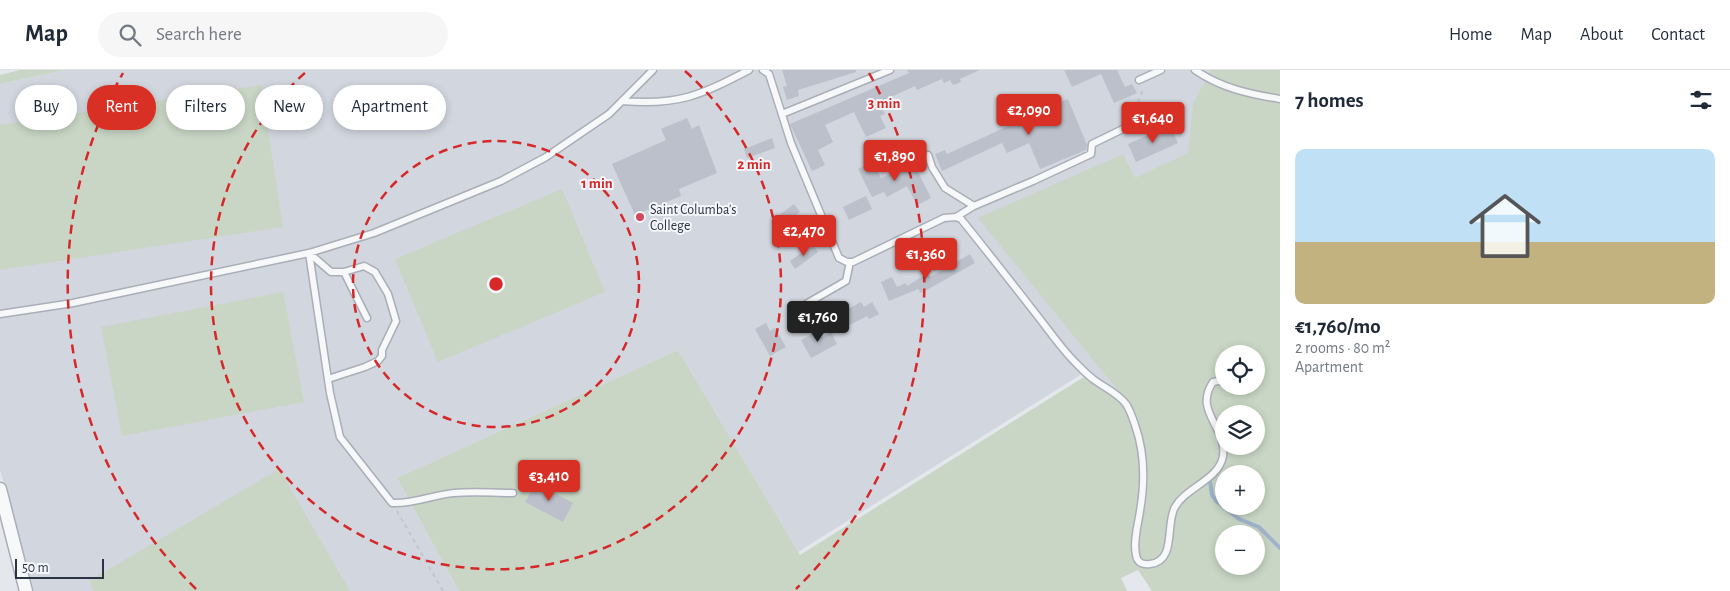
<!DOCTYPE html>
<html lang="en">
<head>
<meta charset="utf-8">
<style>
  body { margin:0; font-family:"Alegreya Sans",sans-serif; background:#f6f6f7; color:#1f2937; height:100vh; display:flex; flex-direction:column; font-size:19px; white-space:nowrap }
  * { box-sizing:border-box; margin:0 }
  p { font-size:16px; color:#747a83 }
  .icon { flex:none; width:28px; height:28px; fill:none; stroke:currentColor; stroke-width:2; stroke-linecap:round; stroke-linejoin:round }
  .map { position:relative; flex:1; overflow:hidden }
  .drawer { display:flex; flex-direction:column; background:#fff; width:450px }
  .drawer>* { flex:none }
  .guide { position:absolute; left:15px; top:15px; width:475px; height:45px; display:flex; gap:10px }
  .controls { position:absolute; left:1215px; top:275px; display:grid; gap:10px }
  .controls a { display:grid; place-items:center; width:50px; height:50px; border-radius:50%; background:#fff; box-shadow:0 2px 8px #0003; font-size:25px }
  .scale { position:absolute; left:15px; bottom:12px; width:89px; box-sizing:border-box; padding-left:5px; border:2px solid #2b3445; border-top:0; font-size:14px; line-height:18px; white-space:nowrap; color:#2b3445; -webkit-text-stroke:4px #f4f6f9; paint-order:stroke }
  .price { position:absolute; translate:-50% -42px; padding:0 11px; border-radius:5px; background:#d93025; color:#fff; font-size:16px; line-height:32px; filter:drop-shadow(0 1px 2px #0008) }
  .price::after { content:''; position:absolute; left:50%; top:30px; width:15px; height:11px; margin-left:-8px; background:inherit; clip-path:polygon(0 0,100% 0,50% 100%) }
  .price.selected { background:#222; color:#fff }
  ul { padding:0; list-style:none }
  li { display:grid; align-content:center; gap:10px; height:265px; padding:0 15px }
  li span { display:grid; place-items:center; height:155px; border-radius:10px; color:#555 }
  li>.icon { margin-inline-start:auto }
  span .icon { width:90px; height:90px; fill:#fffc; stroke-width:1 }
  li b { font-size:21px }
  h2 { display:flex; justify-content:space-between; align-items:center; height:60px; padding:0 15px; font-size:21px }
  .tag { padding:0 18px; border-radius:22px; background:#fff; box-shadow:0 2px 8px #0003; font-size:18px; line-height:45px }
  .tag.selected { background:#d93025; color:#fff }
  header { display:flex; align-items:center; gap:30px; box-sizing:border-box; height:70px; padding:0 25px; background:#fff; border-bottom:1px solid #e0e1e3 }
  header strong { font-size:24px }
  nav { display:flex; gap:28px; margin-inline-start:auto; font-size:18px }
  .search { width:350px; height:45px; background:#f6f6f7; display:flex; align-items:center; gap:12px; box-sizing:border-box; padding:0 18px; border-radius:28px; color:#747a83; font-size:19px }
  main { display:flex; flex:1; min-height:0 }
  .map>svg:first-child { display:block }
  .built { fill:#d2d6de; fill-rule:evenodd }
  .green { fill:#c9d6c5; fill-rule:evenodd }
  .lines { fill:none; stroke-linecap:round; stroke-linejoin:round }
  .stream { stroke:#9fb4cc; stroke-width:4 }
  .building { fill:#bbc0ca }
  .service-casing { stroke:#a9aeb7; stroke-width:9 }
  .minor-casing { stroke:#a9aeb7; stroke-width:15 }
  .path { stroke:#c2c5cb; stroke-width:2; stroke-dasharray:4 4; stroke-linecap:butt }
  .service { stroke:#f7f8fa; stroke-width:6 }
  .minor { stroke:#f7f8fa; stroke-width:12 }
  .ring { fill:none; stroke:#d62828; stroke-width:2.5; stroke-dasharray:9 6 }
  .poi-dot { fill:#d1495b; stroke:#f4f6f9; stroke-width:2 }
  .labels { text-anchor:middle; stroke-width:4; stroke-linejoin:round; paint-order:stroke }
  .poi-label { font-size:14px; fill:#2b3445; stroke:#f4f6f9; text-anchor:start }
  .centre { fill:#d62828; stroke:#f4f6f9; stroke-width:2.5 }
  .ring-label { font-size:15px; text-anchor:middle; font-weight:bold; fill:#d62828; stroke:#f4f6f9; stroke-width:4; stroke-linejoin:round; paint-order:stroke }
</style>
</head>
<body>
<header>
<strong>Map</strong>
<div class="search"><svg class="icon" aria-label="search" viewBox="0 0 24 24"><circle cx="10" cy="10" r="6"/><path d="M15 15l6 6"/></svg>Search here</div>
<nav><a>Home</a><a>Map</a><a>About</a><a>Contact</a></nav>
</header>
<main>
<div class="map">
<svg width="1280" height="521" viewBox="0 0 1280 521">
  <rect width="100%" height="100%" fill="#e4e7ec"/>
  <path class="built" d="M 65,0 L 1280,0 L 1256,344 L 1224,344 L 1212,394 L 1085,302 L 798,482 L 678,280 L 397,408 L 459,521 L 34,521 L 0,400 L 0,14 ZM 1224,284 L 1256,284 L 1256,316 L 1224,316 Z"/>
  <path class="green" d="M 20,0 L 65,0 L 0,14 L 0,5 Z
    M 1211,0 L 1280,0 L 1280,521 L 1152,521 L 1138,500 L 1121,508 L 1127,521 L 459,521 L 397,408 L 678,280 L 800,485 L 1087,305 L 1129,334 L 978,148 L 1123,84 L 1135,108 L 1188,83 L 1193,34 ZM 1224,284 L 1256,284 L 1256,316 L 1224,316 ZM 1224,344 L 1256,344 L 1256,376 L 1224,376 ZM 1224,404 L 1256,404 L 1256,436 L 1224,436 ZM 1224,464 L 1256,464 L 1256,496 L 1224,496 Z
    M 261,15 L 283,157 L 0,200 L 0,55 Z
    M 562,119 L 605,222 L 438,292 L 395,189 Z
    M 283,222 L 304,332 L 122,366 L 101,257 Z
    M 279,399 L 350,521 L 94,521 L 89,511 Z"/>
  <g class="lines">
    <path class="stream" d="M 1210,411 L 1212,425 L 1216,431 L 1239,449 L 1259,457 L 1280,478"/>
  </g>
  <path class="building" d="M 782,0 L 856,0 L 856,2 L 798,20 L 799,26 L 787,30 L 783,17 L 787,16 Z
    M 907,0 L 980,0 L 960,9 L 961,12 L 953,15 L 950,10 L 944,13 L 942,9 L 917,20 L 915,16 L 891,27 L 892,31 L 881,36 L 885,44 L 880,46 L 886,58 L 866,67 L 854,42 L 825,55 L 833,72 L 818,80 L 825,95 L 812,101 L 790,54 L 909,3 Z
    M 1064,0 L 1117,0 L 1125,17 L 1132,14 L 1137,23 L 1114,33 L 1101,4 L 1072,17 Z
    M 1023,28 L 1030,45 L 1068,29 L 1087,75 L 1086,80 L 1040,99 L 1029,73 L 1007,83 L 1002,73 L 942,101 L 935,84 L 945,80 L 947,84 L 1017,52 L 1009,34 Z
    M 687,48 L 692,59 L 699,55 L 717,103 L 679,119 L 681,126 L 635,145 L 612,94 L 666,70 L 661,59 Z
    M 1170,55 L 1178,73 L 1136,92 L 1128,74 Z
    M 772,68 L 775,78 L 747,88 L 744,79 Z
    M 912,90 L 931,128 L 917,135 L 907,116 L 887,127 L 884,122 L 872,127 L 858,99 L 873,91 L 881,108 L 899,100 L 898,97 Z
    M 866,126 L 872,139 L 849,150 L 843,137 Z
    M 794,134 L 800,142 L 777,159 L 771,151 Z
    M 813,175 L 818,182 L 795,199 L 790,191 Z
    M 970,184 L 975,193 L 921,223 L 918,219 L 889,231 L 881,212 L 892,207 L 897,217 L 906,213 L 907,216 L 928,203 L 930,207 Z
    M 861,232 L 864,237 L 872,232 L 879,244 L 869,249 L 867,246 L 850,255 L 843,242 Z
    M 766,253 L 770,261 L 775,258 L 786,277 L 770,286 L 755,259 Z
    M 820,260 L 823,267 L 831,262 L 837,274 L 811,288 L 801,270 Z
    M 536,413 L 573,433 L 563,452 L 525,432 Z"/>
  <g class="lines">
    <g class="service-casing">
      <path id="service" d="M 763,0 L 769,4 L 791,73 L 839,188 L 847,192 L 853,192 L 944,148 L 956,147 L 961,149 C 986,180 1011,212 1036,244 C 1047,258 1058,274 1071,288 C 1078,295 1085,303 1093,309 C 1103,317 1118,323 1126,334 C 1130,340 1133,349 1135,355 C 1145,383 1145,412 1140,441 C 1138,455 1133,471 1136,485 C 1137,493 1143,495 1150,494 C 1177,491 1165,454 1175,437 C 1186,417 1219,410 1223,386 C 1227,357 1193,341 1213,312 L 1224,310
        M 1195,0 C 1221,18 1249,24 1280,29
        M 1139,10 L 1161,0
        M 622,31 C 678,36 701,25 749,0
        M 782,44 L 890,0
        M 928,85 L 932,97 L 945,118 L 974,136
        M 956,147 L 974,136 L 1033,111 L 1091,84 L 1092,74 L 1129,56
        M 309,183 L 330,323 L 340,367 L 392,433 C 415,434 432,425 454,423 C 474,421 493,423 513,423
        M 309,183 L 331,202 L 344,202 L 364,196 L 375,202 L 388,224 L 396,251 L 382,280 L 382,286 L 378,291 L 365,297 L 328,309
        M 344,202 L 367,248
        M 806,234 L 846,211 L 850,192
        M 0,244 L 73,233 L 309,183 L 374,163 L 501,111 L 546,87 L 609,44 L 653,0"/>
    </g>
    <g class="minor-casing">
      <path id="minor" d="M 0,419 L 26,521"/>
    </g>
    <path class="path" d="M 1132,47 L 1142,22 L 1142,19
      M 397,441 L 443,521"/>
    <use href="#service" class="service"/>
    <use href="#minor" class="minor"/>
  </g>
  <g class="ring">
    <circle cx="496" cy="214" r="143"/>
    <path d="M685 1A285 285 0 1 1 307 1"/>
    <path d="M196 519A428 428 0 0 1 123 3M869 3A428 428 0 0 1 796 519"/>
  </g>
  <circle class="poi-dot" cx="640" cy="147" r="5"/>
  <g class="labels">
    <g class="poi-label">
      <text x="650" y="144">Saint Columba's<tspan x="650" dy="16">College</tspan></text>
    </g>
  </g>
  <circle cx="496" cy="214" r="8" class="centre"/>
  <g class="ring-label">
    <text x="884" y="38">3 min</text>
    <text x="754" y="99">2 min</text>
    <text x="597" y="118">1 min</text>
  </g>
</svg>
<div class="controls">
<a><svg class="icon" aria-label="locate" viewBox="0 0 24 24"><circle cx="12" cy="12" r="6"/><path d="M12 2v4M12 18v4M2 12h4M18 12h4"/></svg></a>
<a><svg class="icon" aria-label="layers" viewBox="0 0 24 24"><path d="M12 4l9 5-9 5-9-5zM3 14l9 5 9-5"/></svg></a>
<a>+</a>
<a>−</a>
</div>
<div class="scale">50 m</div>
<b class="price" style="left:1029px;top:66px">€2,090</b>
<b class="price" style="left:1153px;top:74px">€1,640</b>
<b class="price" style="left:895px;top:112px">€1,890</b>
<b class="price" style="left:804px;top:187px">€2,470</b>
<b class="price" style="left:926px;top:210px">€1,360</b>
<b class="price selected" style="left:818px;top:273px">€1,760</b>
<b class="price" style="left:549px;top:432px">€3,410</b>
<div class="guide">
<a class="tag">Buy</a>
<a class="tag selected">Rent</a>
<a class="tag">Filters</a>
<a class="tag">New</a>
<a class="tag">Apartment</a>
</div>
</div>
<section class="drawer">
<h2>7 homes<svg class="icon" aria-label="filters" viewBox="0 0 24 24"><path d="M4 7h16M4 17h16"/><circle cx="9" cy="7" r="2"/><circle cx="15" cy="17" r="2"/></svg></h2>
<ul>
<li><span style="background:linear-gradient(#bfe0f5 60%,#c2b280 0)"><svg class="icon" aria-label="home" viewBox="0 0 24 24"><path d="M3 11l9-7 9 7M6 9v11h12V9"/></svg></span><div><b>€1,760/mo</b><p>2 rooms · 80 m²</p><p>Apartment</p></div></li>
</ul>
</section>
</main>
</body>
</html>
